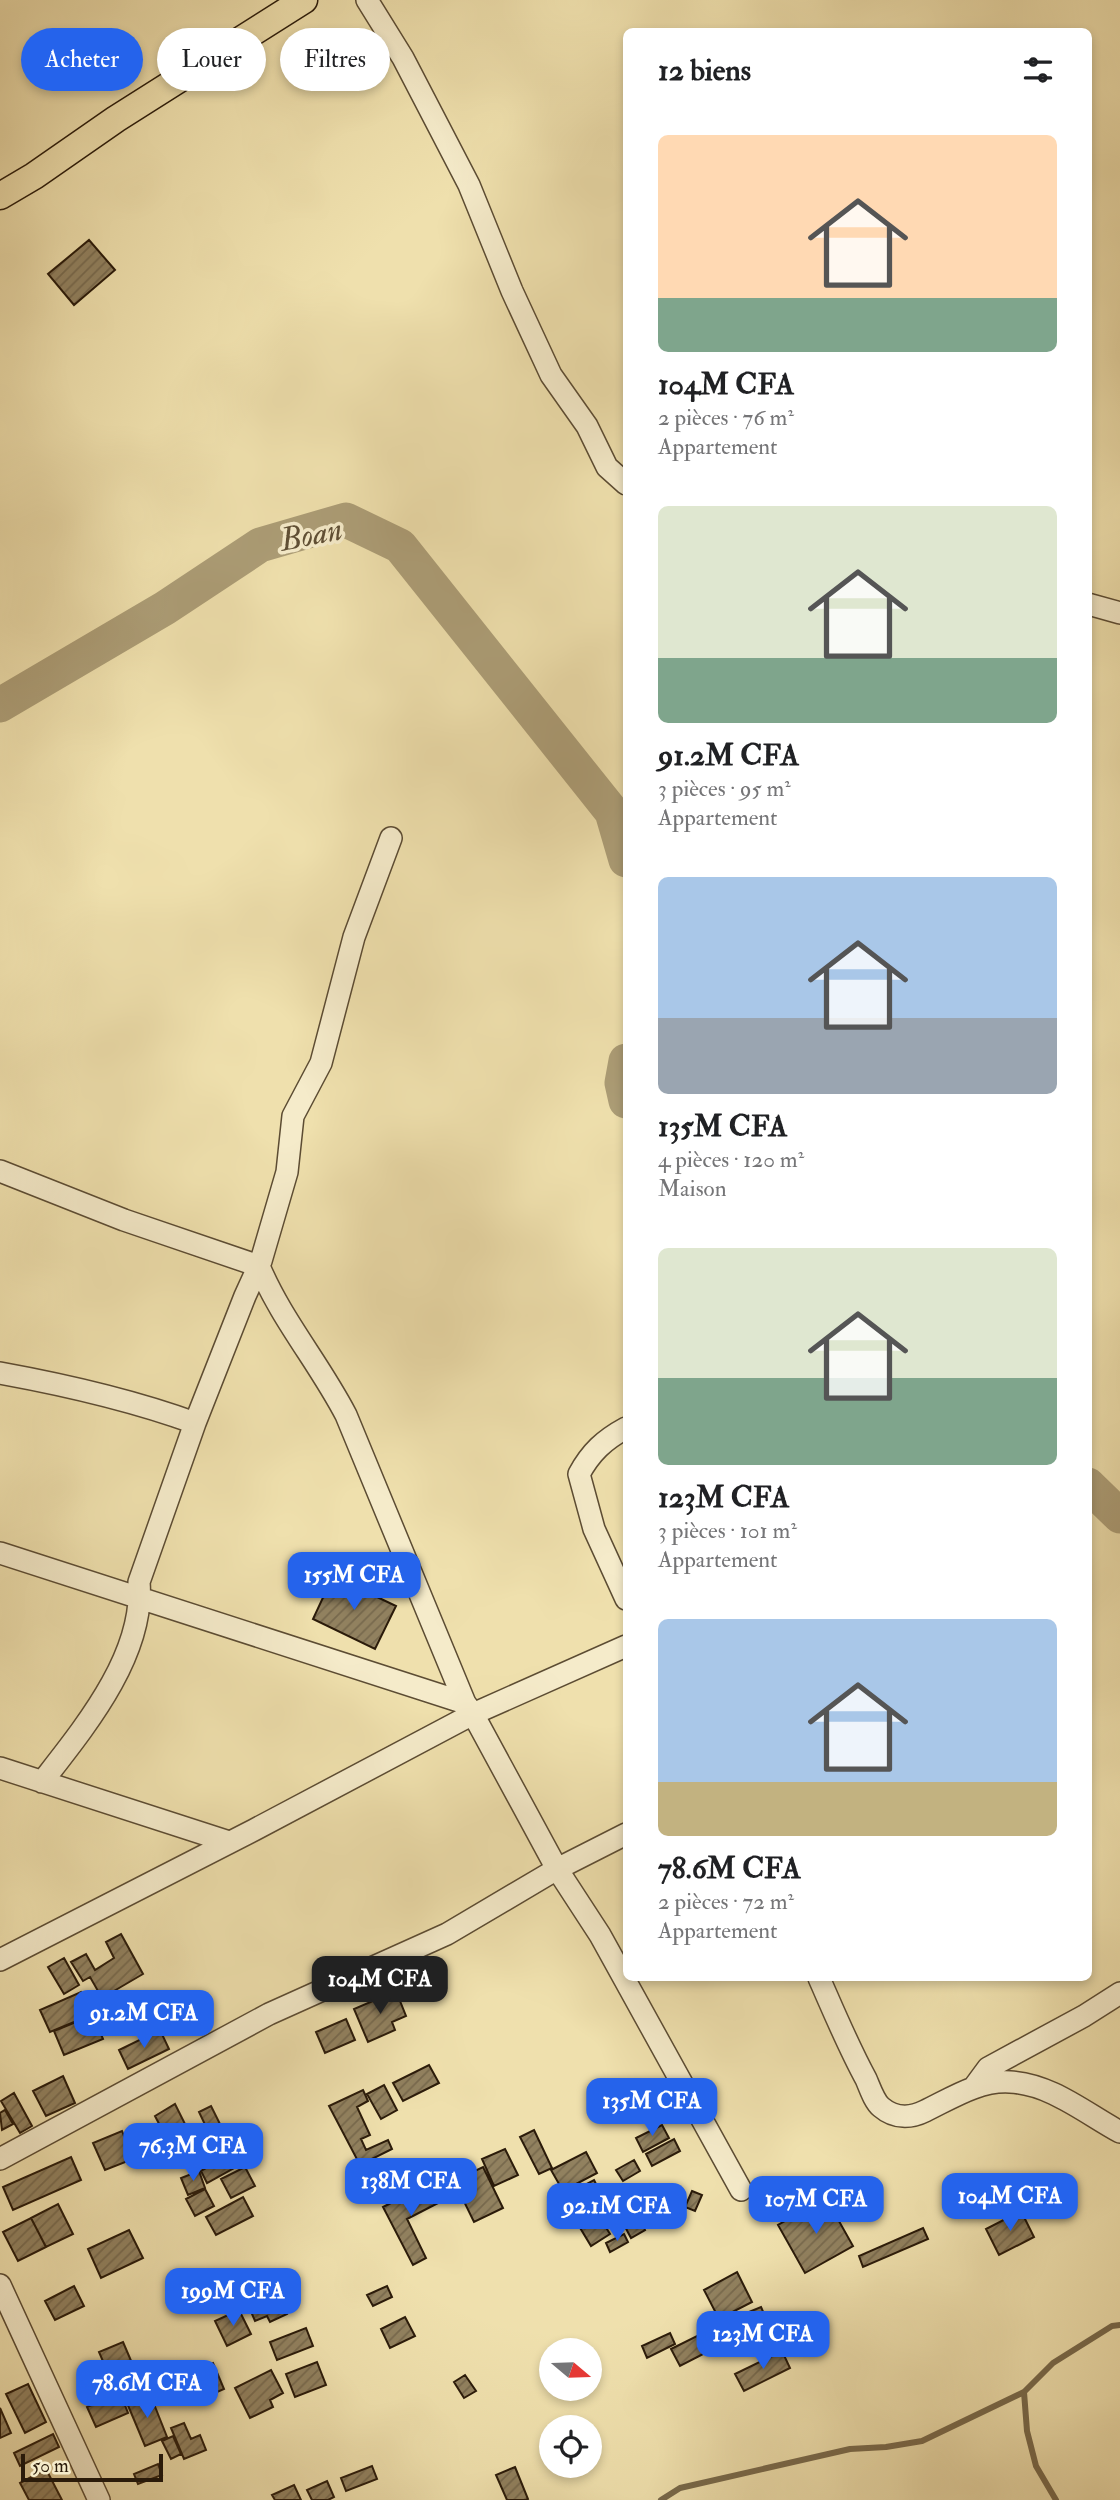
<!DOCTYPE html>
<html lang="fr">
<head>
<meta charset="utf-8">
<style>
  body { margin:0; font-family:"IM FELL Double Pica",serif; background:#f6f6f6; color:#202124; height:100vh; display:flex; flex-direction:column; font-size:26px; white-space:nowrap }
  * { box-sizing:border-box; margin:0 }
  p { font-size:23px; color:#757577 }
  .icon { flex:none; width:38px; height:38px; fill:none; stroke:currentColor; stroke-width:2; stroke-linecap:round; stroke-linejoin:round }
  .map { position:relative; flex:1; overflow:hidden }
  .side { position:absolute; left:623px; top:28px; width:469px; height:1953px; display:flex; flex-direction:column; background:#fff; border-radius:10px; box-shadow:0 4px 10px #0003 }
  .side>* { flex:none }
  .guide { position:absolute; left:21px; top:28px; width:497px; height:63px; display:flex; gap:14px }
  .needle { width:46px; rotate:109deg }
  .controls { position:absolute; left:539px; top:2338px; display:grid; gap:14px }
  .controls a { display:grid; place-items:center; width:63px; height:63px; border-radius:50%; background:#fff; box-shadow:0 4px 10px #0003; font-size:35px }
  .scale { position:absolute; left:21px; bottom:18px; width:142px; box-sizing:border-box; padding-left:7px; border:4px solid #2b1b0a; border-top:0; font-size:19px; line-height:24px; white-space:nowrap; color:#2b1b0a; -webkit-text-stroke:5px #f5ebca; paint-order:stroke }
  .price { position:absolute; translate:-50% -60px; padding:0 16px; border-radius:14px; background:#2563eb; color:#fff; font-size:23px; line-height:46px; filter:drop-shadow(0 2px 4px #0008) }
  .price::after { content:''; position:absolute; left:50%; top:42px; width:21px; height:16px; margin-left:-10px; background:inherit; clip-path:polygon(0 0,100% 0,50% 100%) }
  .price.on { background:#222; color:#fff }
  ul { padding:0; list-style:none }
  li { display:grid; align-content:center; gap:14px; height:371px; padding:0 35px }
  li span { display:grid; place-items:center; height:217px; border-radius:10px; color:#555 }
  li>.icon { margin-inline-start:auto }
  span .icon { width:126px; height:126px; fill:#fffc; stroke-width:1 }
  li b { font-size:30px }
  h2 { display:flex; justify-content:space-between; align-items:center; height:84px; padding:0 35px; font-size:30px }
  .pill { padding:0 24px; border-radius:32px; background:#fff; box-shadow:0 4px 10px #0003; font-size:24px; line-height:63px }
  .pill.on { background:#2563eb; color:#fff }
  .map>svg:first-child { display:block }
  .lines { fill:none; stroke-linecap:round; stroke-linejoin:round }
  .stream { stroke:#78694b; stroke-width:6 }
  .river { stroke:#ac9d76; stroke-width:35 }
  .building { fill:url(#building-hatch); stroke:#2b1b0a; stroke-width:2 }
  .minor-casing { stroke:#5c4c33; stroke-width:24 }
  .major-casing { stroke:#2b1b0a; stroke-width:29 }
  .minor { stroke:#f5ebca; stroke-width:21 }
  .major { stroke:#efe0ad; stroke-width:26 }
  .labels { text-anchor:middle; stroke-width:7; stroke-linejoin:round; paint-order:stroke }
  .water-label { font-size:32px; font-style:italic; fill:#5f4f35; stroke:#f5ebca }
</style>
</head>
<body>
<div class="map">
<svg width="1120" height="2500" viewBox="0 0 1120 2500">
  <defs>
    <pattern id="building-hatch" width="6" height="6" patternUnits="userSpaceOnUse" patternTransform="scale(1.75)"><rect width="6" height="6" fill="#91815f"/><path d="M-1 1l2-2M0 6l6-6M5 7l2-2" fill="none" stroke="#77694d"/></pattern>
  </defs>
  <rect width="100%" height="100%" fill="#efe0ad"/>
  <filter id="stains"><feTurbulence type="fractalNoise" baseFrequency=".00286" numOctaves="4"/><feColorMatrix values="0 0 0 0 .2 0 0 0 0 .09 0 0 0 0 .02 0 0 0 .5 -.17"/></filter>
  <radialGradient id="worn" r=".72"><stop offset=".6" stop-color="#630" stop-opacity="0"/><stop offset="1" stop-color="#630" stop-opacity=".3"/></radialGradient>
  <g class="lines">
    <path class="stream" d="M 1024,2392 L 1027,2431 L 1036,2466 L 1056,2500
      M 661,2500 L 680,2488 L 850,2449 L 886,2447 L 922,2441 L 1024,2392 L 1053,2363 L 1112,2326 L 1120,2325"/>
    <path class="river" d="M 0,705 L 165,608 L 260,545 L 346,520 L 400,546 L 612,812 L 626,860
      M 626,1061 L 622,1083 L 626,1101
      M 1088,1485 L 1120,1516"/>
  </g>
  <path class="building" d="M 89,240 L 115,270 L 74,305 L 48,274 Z
    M 333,1576 L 396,1606 L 375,1649 L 313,1619 Z
    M 121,1934 L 143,1974 L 102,1998 L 90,1977 L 83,1981 L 71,1962 L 86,1954 L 95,1970 L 114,1958 L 106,1942 Z
    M 64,1958 L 79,1985 L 64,1994 L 48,1967 Z
    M 396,1991 L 406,2016 L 392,2022 L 395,2030 L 368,2042 L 354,2009 Z
    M 81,1992 L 91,2015 L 50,2032 L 40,2010 Z
    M 93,2015 L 103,2039 L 64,2055 L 54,2031 Z
    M 346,2019 L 355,2040 L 325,2053 L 316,2032 Z
    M 160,2030 L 169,2049 L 128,2069 L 119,2050 Z
    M 429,2065 L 439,2083 L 403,2101 L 393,2083 Z
    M 63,2076 L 75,2103 L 46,2116 L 33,2091 Z
    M 384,2085 L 397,2110 L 381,2119 L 367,2094 Z
    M 363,2090 L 368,2101 L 357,2107 L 370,2135 L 361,2139 L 366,2150 L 388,2140 L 392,2149 L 360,2165 L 329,2106 Z
    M 14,2093 L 32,2126 L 20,2133 L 1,2101 Z
    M 175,2104 L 188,2130 L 168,2141 L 155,2116 Z
    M 211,2106 L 221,2126 L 209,2133 L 199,2112 Z
    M 5,2110 L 13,2124 L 2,2130 L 0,2113 Z
    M 662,2125 L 669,2138 L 643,2152 L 636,2138 Z
    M 534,2130 L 552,2168 L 539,2174 L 520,2137 Z
    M 122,2131 L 133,2159 L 105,2170 L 93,2143 Z
    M 674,2139 L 680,2151 L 652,2166 L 646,2154 Z
    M 505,2149 L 518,2175 L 494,2186 L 482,2159 Z
    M 237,2151 L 243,2163 L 207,2183 L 201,2171 Z
    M 586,2152 L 597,2173 L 563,2191 L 551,2170 Z
    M 71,2157 L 81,2180 L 13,2210 L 3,2187 Z
    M 634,2160 L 640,2171 L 623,2181 L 616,2170 Z
    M 245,2167 L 255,2186 L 231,2198 L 221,2179 Z
    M 483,2167 L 503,2208 L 474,2222 L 454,2181 Z
    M 199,2171 L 205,2188 L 188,2195 L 181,2178 Z
    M 594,2180 L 604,2200 L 575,2215 L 564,2196 Z
    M 432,2182 L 442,2201 L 407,2219 L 426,2258 L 413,2265 L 383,2207 Z
    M 205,2189 L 214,2206 L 195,2216 L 186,2199 Z
    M 692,2191 L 702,2195 L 695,2211 L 685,2207 Z
    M 626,2195 L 645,2230 L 631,2238 L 612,2202 Z
    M 243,2197 L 253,2216 L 216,2235 L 206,2217 Z
    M 826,2198 L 853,2246 L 805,2273 L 778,2225 Z
    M 58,2204 L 73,2234 L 46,2247 L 31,2218 Z
    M 595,2210 L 610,2234 L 591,2246 L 576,2221 Z
    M 1021,2211 L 1034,2237 L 999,2255 L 986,2229 Z
    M 31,2218 L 46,2247 L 18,2261 L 3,2232 Z
    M 923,2228 L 928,2239 L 863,2267 L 859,2256 Z
    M 129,2230 L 143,2258 L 101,2278 L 88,2249 Z
    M 624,2234 L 628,2242 L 610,2252 L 606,2243 Z
    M 737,2272 L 752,2302 L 719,2319 L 704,2290 Z
    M 265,2283 L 269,2291 L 275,2288 L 287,2314 L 270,2322 L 267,2316 L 255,2321 L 243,2293 Z
    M 74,2286 L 84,2306 L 55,2320 L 45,2301 Z
    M 387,2286 L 392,2297 L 373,2306 L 367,2295 Z
    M 761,2307 L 768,2323 L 718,2343 L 712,2327 Z
    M 239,2310 L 251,2334 L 227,2346 L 215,2321 Z
    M 405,2317 L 415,2336 L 390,2348 L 381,2329 Z
    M 306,2328 L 313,2346 L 277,2360 L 270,2342 Z
    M 770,2330 L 779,2347 L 768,2353 L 759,2336 Z
    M 670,2333 L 675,2344 L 647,2358 L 642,2346 Z
    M 701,2334 L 709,2351 L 680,2366 L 671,2349 Z
    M 123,2342 L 135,2370 L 111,2380 L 99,2352 Z
    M 782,2351 L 790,2368 L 744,2391 L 735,2374 Z
    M 317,2362 L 326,2385 L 295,2397 L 286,2374 Z
    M 213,2363 L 224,2389 L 208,2396 L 203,2385 L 162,2402 L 156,2387 Z
    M 271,2370 L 283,2393 L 270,2400 L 273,2407 L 250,2418 L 235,2388 Z
    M 465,2375 L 476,2391 L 464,2398 L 454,2382 Z
    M 28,2384 L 46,2422 L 25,2433 L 6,2394 Z
    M 120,2393 L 128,2413 L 96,2427 L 87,2407 Z
    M 150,2394 L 167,2437 L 145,2446 L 127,2403 Z
    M 0,2408 L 11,2433 L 0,2438 Z
    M 184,2423 L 191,2439 L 200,2435 L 206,2450 L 184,2459 L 171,2428 Z
    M 53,2434 L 59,2447 L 20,2466 L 14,2453 Z
    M 173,2436 L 181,2454 L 171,2459 L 162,2441 Z
    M 158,2464 L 162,2475 L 138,2484 L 134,2474 Z
    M 372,2466 L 377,2479 L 346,2491 L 341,2478 Z
    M 515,2467 L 528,2499 L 526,2500 L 507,2500 L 496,2475 Z
    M 46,2469 L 62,2500 L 29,2500 L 20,2483 Z
    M 327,2481 L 334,2497 L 328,2500 L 312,2500 L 307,2490 Z
    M 294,2485 L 301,2500 L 275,2500 L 272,2495 Z"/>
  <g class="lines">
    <g class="minor-casing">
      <path id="minor" d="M 367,0 L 403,58 L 469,185 L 512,291 L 551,375 L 587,426 L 607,467 L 626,484
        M 1088,604 L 1120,613
        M 0,1171 L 124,1220 L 259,1266 C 281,1319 319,1363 346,1415 L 465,1703 L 473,1714 L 557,1869 L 600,1935 L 741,2190
        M 0,1373 C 66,1385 132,1400 195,1423 L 139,1582 C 145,1655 84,1728 42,1782
        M 195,1423 L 245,1296 L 261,1261 L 287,1172 L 293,1116 L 321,1063 L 354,937 L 391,838
        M 626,1428 C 604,1440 591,1452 579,1474 L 594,1529 L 626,1599
        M 0,1553 L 465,1703
        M 0,1768 L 229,1842
        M 0,1960 L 254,1830 L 473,1714 L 626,1646
        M 819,1978 C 834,2012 848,2046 866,2079 C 870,2088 874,2101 881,2107 C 895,2119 911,2118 925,2111 C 952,2098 979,2080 1010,2082 C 1051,2084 1085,2113 1120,2132
        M 974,2087 L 988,2068 L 1084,2016 L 1120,1993
        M 0,2159 L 269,2014 L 447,1934 L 557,1869 L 626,1834
        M 0,2285 L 99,2500"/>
    </g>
    <g class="major-casing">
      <path id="major" d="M 0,196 L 34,176 L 116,119 L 304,0"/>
    </g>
    <use href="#minor" class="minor"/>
    <use href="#major" class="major"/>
  </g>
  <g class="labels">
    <g class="water-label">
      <text transform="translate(311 534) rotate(-11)" y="11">Boan</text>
    </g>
  </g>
  <rect width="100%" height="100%" filter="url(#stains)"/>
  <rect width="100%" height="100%" fill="url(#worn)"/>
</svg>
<div class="controls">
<a><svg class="needle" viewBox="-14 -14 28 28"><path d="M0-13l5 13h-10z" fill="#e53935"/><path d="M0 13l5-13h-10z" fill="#757577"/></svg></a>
<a><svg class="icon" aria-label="locate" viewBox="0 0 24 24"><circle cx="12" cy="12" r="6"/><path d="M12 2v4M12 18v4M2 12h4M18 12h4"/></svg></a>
</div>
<div class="scale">50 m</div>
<b class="price" style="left:354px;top:1612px">155M CFA</b>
<b class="price on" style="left:380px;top:2016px">104M CFA</b>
<b class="price" style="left:144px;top:2050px">91.2M CFA</b>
<b class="price" style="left:652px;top:2138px">135M CFA</b>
<b class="price" style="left:193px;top:2183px">76.3M CFA</b>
<b class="price" style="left:411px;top:2218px">138M CFA</b>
<b class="price" style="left:1010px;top:2233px">104M CFA</b>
<b class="price" style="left:816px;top:2236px">107M CFA</b>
<b class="price" style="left:617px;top:2243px">92.1M CFA</b>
<b class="price" style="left:233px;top:2328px">199M CFA</b>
<b class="price" style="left:763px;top:2371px">123M CFA</b>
<b class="price" style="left:147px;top:2420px">78.6M CFA</b>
<div class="guide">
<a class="pill on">Acheter</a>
<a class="pill">Louer</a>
<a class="pill">Filtres</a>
</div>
<section class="side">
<h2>12 biens<svg class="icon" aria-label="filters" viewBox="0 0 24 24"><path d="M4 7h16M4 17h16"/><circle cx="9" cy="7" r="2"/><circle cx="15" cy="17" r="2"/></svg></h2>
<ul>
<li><span style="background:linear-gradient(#ffd9b3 75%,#7fa58c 0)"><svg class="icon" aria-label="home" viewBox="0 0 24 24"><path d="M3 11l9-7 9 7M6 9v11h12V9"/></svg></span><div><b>104M CFA</b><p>2 pièces · 76 m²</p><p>Appartement</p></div></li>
<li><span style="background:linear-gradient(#dfe7d0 70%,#7fa58c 0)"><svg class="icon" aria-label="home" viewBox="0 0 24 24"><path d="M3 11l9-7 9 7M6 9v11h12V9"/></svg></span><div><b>91.2M CFA</b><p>3 pièces · 95 m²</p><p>Appartement</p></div></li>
<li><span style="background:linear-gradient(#a9c7e8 65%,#9aa5b1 0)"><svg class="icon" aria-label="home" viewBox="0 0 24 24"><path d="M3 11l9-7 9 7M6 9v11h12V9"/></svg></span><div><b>135M CFA</b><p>4 pièces · 120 m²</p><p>Maison</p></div></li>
<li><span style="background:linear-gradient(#dfe7d0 60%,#7fa58c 0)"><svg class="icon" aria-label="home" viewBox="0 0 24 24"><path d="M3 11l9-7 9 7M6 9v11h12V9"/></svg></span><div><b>123M CFA</b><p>3 pièces · 101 m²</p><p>Appartement</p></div></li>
<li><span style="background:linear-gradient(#a9c7e8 75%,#c2b280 0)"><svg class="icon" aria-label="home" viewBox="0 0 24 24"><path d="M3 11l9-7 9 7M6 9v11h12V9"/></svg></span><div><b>78.6M CFA</b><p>2 pièces · 72 m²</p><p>Appartement</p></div></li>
</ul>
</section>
</div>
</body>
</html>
